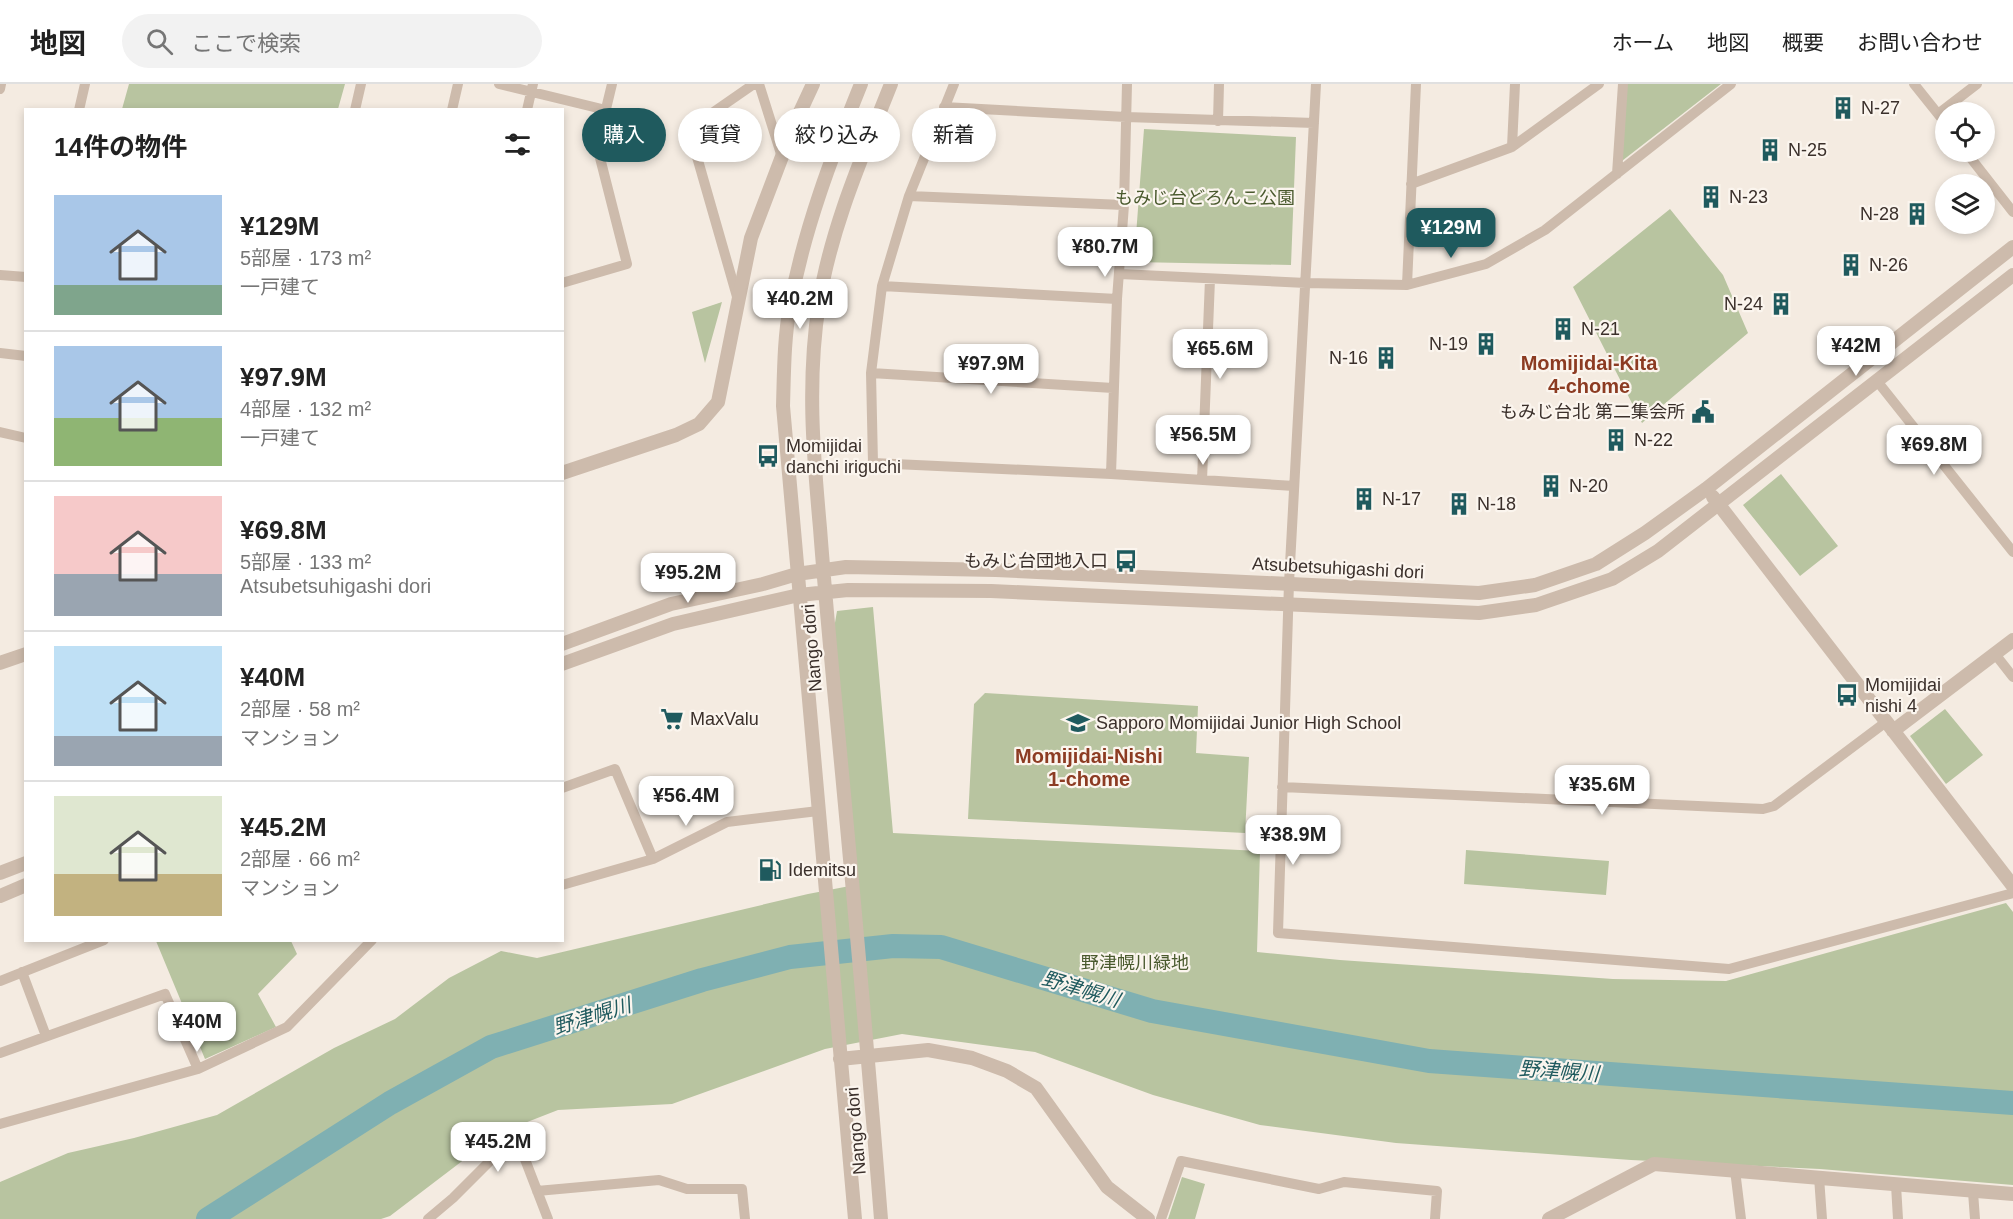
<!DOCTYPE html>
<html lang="ja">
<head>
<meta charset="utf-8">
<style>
  body { margin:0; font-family:Arial,"Noto Sans JP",sans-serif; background:#f2f2f2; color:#222; height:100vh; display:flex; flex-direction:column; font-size:22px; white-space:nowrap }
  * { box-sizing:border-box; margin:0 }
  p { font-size:20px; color:#767676 }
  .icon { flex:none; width:33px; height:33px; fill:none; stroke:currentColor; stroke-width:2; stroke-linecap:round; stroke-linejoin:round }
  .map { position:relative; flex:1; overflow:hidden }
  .panel { position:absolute; left:24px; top:24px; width:540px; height:834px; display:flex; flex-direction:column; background:#fff; border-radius:0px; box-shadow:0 3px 9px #0003 }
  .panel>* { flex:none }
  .hud { position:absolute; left:582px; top:24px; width:570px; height:54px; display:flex; gap:12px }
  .controls { position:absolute; left:1935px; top:18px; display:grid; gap:12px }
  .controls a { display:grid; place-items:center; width:60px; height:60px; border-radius:50%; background:#fff; box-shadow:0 3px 9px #0003; font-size:30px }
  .price { position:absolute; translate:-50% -51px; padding:0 14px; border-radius:12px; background:#fff; color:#222; font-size:20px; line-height:39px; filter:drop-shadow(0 2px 3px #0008) }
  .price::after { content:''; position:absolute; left:50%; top:36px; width:18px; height:14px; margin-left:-9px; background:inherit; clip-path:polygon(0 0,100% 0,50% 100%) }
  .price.current { background:#1f5a5e; color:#fff }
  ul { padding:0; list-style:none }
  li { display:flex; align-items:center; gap:18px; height:150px; padding:0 30px }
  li+li { border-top:2px solid #e0e0e0 }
  li span { display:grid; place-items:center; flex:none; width:168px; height:120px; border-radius:0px; color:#555 }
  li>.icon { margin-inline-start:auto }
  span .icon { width:72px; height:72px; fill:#fffc; stroke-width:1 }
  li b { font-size:26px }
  h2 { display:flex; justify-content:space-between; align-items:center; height:72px; padding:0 30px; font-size:26px }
  .pill { padding:0 21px; border-radius:27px; background:#fff; box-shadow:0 3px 9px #0003; font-size:21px; line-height:54px }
  .pill.current { background:#1f5a5e; color:#fff }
  header { display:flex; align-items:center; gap:36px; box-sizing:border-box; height:84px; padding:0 30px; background:#fff; border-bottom:2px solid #e0e0e0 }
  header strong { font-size:28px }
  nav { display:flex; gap:33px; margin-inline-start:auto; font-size:21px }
  .search { width:420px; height:54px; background:#f2f2f2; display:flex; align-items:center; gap:15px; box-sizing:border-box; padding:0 21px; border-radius:33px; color:#767676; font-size:22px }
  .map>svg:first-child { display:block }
  .green { fill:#b8c4a0 }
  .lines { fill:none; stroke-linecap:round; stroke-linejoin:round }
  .river { stroke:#7fb0b2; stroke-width:24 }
  .minor { stroke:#cdbbac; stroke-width:10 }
  .tertiary { stroke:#cdbbac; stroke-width:14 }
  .labels { text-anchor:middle; stroke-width:4.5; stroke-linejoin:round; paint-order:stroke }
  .poi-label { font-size:18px; fill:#3b302b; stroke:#fbf5ee; text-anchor:start }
  .park-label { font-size:18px; fill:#4a5a2e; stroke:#fbf5ee }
  .street-label { font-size:18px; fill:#3b302b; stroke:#fbf5ee }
  .neighbourhood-label { font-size:20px; font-weight:bold; fill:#8c3b22; stroke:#fbf5ee }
  .water-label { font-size:20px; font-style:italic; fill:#1f5a5e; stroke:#fbf5ee }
</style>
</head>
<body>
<header>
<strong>地図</strong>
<div class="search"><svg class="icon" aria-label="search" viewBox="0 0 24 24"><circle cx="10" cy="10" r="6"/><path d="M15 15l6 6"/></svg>ここで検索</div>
<nav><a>ホーム</a><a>地図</a><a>概要</a><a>お問い合わせ</a></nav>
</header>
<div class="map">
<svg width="2013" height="1135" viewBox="0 0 2013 1135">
  <rect width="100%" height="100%" fill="#f4ebe1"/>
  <path class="green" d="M 129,0 L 345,0 L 338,25 L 122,25 Z
    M 1624,0 L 1721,0 L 1618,80 Z
    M 1144,45 L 1296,53 L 1291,181 L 1134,178 Z
    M 1670,125 L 1723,191 L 1748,249 L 1642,339 L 1573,203 Z
    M 722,218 L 705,279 L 692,228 Z
    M 1781,390 L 1838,462 L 1800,492 L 1743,421 Z
    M 873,523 L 893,749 L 1260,767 L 1257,868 L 1340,876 L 1613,895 L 1726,897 L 2006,819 L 2013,828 L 2013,1101 L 1820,1085 L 1631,1076 L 1396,1059 L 1260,1041 L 1153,1011 L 1035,968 L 902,950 L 825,965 L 672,1020 L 558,1026 L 499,1049 L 390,1132 L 381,1135 L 0,1135 L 0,1098 L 68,1069 L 134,1054 L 217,1031 L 334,964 L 395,935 L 449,894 L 501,867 L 537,874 L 808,810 L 855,801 L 832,556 L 837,527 Z
    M 985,609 L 1198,622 L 1196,669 L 1249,673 L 1245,749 L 968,735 L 974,620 Z
    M 1945,625 L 1983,671 L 1946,700 L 1910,652 Z
    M 1466,766 L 1609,777 L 1606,811 L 1464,800 Z
    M 156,857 L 291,857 L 297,870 L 258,910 L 276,943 L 205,975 Z
    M 1182,1093 L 1205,1100 L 1195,1135 L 1168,1135 Z"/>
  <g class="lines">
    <path class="river" d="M 208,1135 L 390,1019 L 491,963 L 702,896 L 790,873 L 893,862 L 941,863 L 1152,927 L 1429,977 L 2013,1019"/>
    <path class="minor" d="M 499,0 L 606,26
      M 759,0 L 782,73
      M 954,0 L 909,112 L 882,202 L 871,289 L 873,379 L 1111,390 L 1294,402
      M 1316,0 L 1289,499 L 1278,849 L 1729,885 L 2013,809
      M 1914,0 L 1946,40
      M 0,5 L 1,0
      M 944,23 L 1126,33 L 1314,39
      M 79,26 L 85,0
      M 355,26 L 361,0
      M 452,26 L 458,0
      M 527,26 L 533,0
      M 1938,30 L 1977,0
      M 1218,37 L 1219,0
      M 1512,63 L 1515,0
      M 1966,68 L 2013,128
      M 1617,90 L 1623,0
      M 1411,100 L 1512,63 L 1599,0
      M 909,112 L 1124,121
      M 1120,190 L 1306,199 L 1407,201 L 1486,180 L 1545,146 L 1731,0
      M 0,191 L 26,193
      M 562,199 L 627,180 L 597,62 L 612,0
      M 1407,201 L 1416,0
      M 882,202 L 1117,215
      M 738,216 L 689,45 L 754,0
      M 0,269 L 26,272
      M 871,289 L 1113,304
      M 1877,297 L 2013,468
      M 0,348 L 26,354
      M 1111,390 L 1117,215 L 1124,121 L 1127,0
      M 1202,396 L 1210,195
      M 1995,570 L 2013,593
      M 1282,703 L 1763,725 L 1774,722 L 1886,638
      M 562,704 L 615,685 L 653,775
      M 562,801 L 653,775 L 727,738 L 818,727
      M 22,888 L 46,952
      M 0,897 L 104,856
      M 0,969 L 165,910 L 198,985
      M 0,1040 L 198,985 L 287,943 L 372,856
      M 1735,1086 L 1741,1135
      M 1819,1093 L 1822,1135
      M 1896,1101 L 1898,1135
      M 537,1107 L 659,1096 L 687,1105 L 742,1105 L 745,1135
      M 1973,1108 L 1975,1135
      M 428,1135 L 453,1114 L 507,1060 L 521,1065 L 548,1135
      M 1161,1135 L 1181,1077 L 1319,1105 L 1344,1098 L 1437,1107 L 1435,1135"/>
    <path class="tertiary" d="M 562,389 L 676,351 L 699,340 L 718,318 L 751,154 L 794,41 L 813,0
      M 1713,413 L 2013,802
      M 562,560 L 671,520 L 763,500 L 797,490 L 846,483 L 996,486 L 1479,509 L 1535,501 L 1596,480 L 1645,449 L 1706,405 L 2013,163
      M 0,579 L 26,570
      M 562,580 L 673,540 L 799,511 L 848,506 L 991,507 L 1479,529 L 1536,521 L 1612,495 L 1658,467 L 2013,191
      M 1893,647 L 2013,556
      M 0,789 L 26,779
      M 0,812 L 26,801
      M 840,975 L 928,966 L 972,974 L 1007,987 L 1036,1004 L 1107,1103 L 1148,1135
      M 855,1135 L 783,322 C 784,289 784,254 790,222 C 804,145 832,72 861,0
      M 881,1135 C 867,958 851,782 834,605 C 829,551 824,498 820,444 C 813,367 807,296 819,219 C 831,143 863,71 891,0
      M 1549,1135 L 1654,1080 L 2013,1110"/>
  </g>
  <defs>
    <g id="building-bare" transform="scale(1.8)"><path d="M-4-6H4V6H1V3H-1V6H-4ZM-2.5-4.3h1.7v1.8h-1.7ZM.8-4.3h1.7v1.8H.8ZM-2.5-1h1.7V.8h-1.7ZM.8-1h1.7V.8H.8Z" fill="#1f5a5e" stroke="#fbf5ee" stroke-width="2.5" paint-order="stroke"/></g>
    <g id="civic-bare" transform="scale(1.8)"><path d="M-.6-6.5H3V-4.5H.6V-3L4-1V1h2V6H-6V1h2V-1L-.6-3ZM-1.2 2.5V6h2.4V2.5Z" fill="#1f5a5e" stroke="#fbf5ee" stroke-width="2.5" paint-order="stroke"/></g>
    <g id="bus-bare" transform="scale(1.8)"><path d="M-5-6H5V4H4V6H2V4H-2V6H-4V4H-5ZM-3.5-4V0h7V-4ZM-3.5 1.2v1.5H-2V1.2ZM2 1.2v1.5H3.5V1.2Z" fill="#1f5a5e" stroke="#fbf5ee" stroke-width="2.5" paint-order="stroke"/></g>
    <g id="supermarket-bare" transform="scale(1.8)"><path d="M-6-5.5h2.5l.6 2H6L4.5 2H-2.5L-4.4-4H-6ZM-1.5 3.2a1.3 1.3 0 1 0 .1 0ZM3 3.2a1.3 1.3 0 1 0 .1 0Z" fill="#1f5a5e" stroke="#fbf5ee" stroke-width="2.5" paint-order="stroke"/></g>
    <g id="school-bare" transform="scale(1.8)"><path d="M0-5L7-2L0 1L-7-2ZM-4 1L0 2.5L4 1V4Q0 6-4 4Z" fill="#1f5a5e" stroke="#fbf5ee" stroke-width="2.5" paint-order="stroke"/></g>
    <g id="fuel-bare" transform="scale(1.8)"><path d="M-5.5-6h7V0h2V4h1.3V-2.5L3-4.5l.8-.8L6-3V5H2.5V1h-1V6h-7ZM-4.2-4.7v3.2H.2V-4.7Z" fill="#1f5a5e" stroke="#fbf5ee" stroke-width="2.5" paint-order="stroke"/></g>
  </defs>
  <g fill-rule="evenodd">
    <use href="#building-bare" x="1843" y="24"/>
    <use href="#building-bare" x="1770" y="66"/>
    <use href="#building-bare" x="1711" y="113"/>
    <use href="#building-bare" x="1917" y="130"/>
    <use href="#building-bare" x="1851" y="181"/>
    <use href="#building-bare" x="1781" y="220"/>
    <use href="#building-bare" x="1563" y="245"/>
    <use href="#building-bare" x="1486" y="260"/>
    <use href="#building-bare" x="1386" y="274"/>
    <use href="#civic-bare" x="1703" y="328"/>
    <use href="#building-bare" x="1616" y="356"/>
    <use href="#bus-bare" x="768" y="372"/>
    <use href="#building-bare" x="1551" y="402"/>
    <use href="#building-bare" x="1364" y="415"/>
    <use href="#building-bare" x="1459" y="420"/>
    <use href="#bus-bare" x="1126" y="477"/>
    <use href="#bus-bare" x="1847" y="611"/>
    <use href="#supermarket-bare" x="672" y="635"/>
    <use href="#school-bare" x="1078" y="639"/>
    <use href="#fuel-bare" x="770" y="786"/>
  </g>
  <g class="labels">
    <g class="poi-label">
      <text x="1861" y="30">N-27</text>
      <text x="1788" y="72">N-25</text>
      <text x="1729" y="119">N-23</text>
      <text x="1899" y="136" text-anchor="end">N-28</text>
      <text x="1869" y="187">N-26</text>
      <text x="1763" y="226" text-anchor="end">N-24</text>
      <text x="1581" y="251">N-21</text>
      <text x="1468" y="266" text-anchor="end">N-19</text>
      <text x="1368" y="280" text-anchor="end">N-16</text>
      <text x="1685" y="334" text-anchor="end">もみじ台北 第二集会所</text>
      <text x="1634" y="362">N-22</text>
      <text x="786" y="368">Momijidai<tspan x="786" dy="21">danchi iriguchi</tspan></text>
      <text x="1569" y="408">N-20</text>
      <text x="1382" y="421">N-17</text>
      <text x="1477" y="426">N-18</text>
      <text x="1108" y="483" text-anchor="end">もみじ台団地入口</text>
      <text x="1865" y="607">Momijidai<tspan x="1865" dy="21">nishi 4</tspan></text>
      <text x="690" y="641">MaxValu</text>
      <text x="1096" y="645">Sapporo Momijidai Junior High School</text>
      <text x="788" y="792">Idemitsu</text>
    </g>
    <g class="park-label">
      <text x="1205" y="120">もみじ台どろんこ公園</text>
      <text x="1135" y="885">野津幌川緑地</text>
    </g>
    <g class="street-label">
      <text transform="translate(1338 484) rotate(3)" y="6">Atsubetsuhigashi dori</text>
      <text transform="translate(812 564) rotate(-95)" y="6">Nango dori</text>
      <text transform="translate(856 1047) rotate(-95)" y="6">Nango dori</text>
    </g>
    <g class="neighbourhood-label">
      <text x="1589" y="286">Momijidai-Kita<tspan x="1589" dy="23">4-chome</tspan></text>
      <text x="1089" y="679">Momijidai-Nishi<tspan x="1089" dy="23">1-chome</tspan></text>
    </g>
    <g class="water-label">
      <text transform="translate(1081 905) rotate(17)" y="7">野津幌川</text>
      <text transform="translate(592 932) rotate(-17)" y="7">野津幌川</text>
      <text transform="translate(1559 987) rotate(4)" y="7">野津幌川</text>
    </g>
  </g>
</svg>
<div class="controls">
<a><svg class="icon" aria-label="locate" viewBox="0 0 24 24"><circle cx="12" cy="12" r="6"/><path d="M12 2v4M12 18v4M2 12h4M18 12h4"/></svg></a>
<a><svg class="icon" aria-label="layers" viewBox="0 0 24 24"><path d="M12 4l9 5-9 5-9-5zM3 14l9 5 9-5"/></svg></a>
</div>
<b class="price current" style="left:1451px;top:175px">¥129M</b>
<b class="price" style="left:1105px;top:194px">¥80.7M</b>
<b class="price" style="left:800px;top:246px">¥40.2M</b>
<b class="price" style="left:1856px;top:293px">¥42M</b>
<b class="price" style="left:1220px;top:296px">¥65.6M</b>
<b class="price" style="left:991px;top:311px">¥97.9M</b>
<b class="price" style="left:1203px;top:382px">¥56.5M</b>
<b class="price" style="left:1934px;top:392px">¥69.8M</b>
<b class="price" style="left:688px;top:520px">¥95.2M</b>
<b class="price" style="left:1602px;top:732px">¥35.6M</b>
<b class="price" style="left:686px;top:743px">¥56.4M</b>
<b class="price" style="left:1293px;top:782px">¥38.9M</b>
<b class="price" style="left:197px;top:969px">¥40M</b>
<b class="price" style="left:498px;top:1089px">¥45.2M</b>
<div class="hud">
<a class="pill current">購入</a>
<a class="pill">賃貸</a>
<a class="pill">絞り込み</a>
<a class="pill">新着</a>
</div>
<section class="panel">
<h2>14件の物件<svg class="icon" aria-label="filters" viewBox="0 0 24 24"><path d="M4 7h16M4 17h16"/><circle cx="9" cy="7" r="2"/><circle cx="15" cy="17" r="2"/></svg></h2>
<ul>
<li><span style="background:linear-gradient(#a9c7e8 75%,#7fa58c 0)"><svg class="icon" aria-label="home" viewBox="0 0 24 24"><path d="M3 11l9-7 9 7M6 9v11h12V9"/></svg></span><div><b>¥129M</b><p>5部屋 · 173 m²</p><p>一戸建て</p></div></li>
<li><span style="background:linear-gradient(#a9c7e8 60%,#8fb573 0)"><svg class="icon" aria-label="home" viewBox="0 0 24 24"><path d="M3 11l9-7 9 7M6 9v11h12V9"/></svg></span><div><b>¥97.9M</b><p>4部屋 · 132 m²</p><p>一戸建て</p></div></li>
<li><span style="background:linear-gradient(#f6c9c9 65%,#9aa5b1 0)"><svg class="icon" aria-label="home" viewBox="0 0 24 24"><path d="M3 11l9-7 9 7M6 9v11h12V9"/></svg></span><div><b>¥69.8M</b><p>5部屋 · 133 m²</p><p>Atsubetsuhigashi dori</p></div></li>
<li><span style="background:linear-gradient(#bfe0f5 75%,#9aa5b1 0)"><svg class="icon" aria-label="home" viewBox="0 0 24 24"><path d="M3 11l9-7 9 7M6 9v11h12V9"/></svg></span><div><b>¥40M</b><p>2部屋 · 58 m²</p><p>マンション</p></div></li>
<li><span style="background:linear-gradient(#dfe7d0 65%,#c2b280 0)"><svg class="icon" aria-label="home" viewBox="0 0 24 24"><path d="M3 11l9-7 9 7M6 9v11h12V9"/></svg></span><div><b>¥45.2M</b><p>2部屋 · 66 m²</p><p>マンション</p></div></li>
</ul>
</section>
</div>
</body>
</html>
